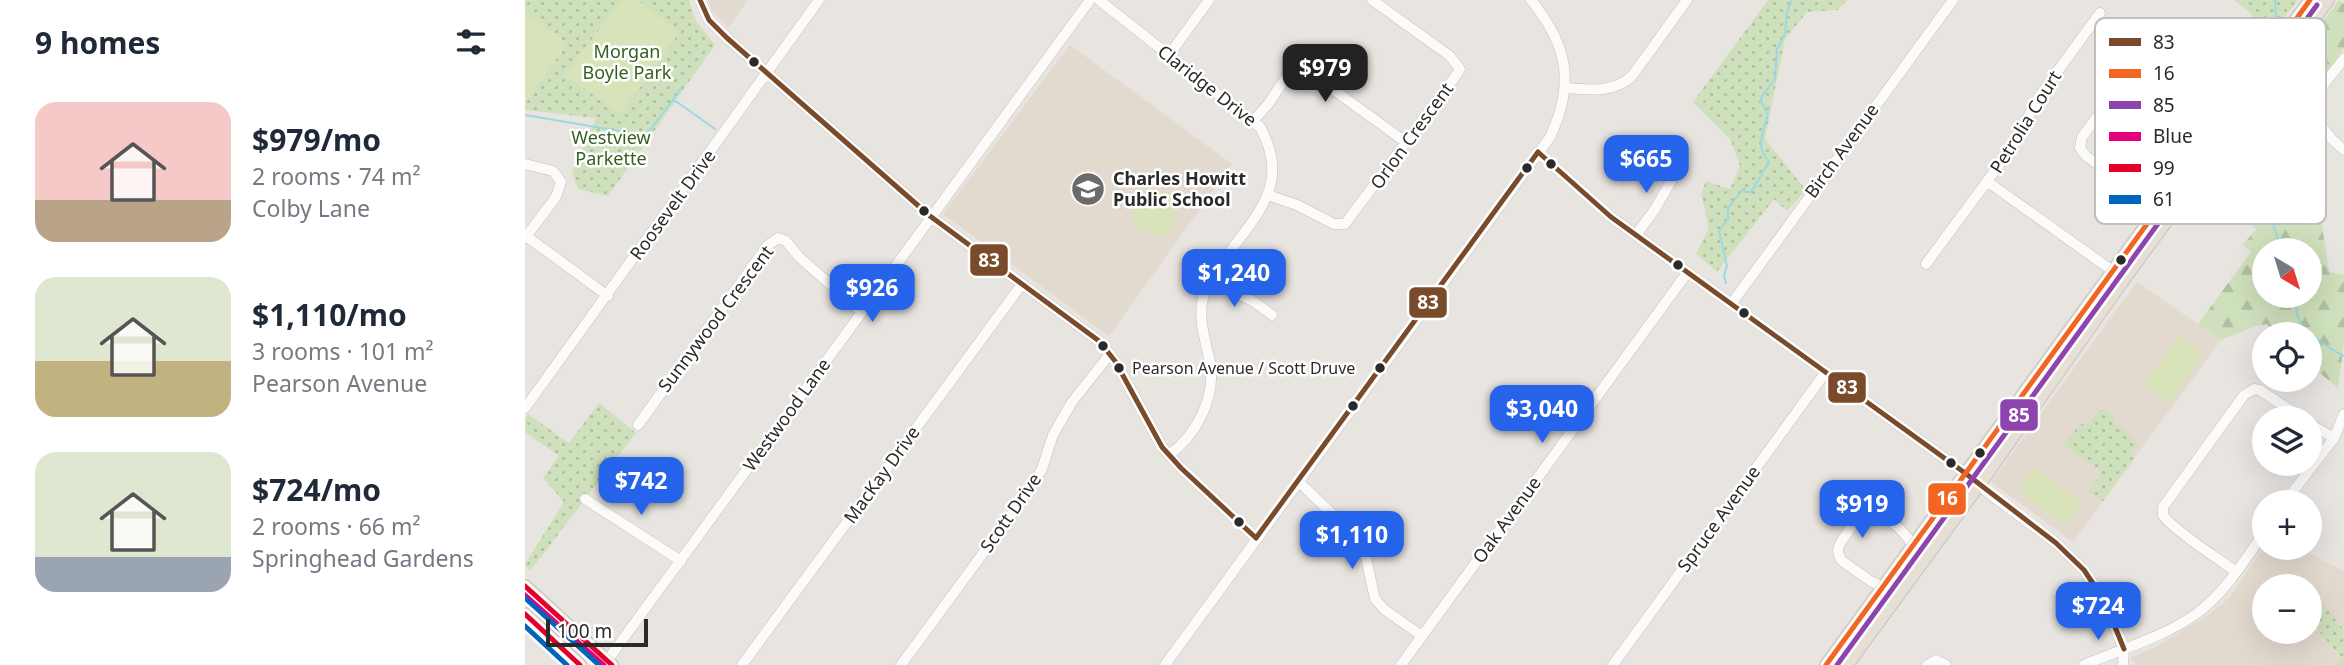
<!DOCTYPE html>
<html lang="en">
<head>
<meta charset="utf-8">
<style>
  body { margin:0; font-family:"Noto Sans",sans-serif; background:#f2f2f3; color:#1f2937; height:100vh; display:flex; flex-direction:column; font-size:26px; white-space:nowrap }
  * { box-sizing:border-box; margin:0 }
  p { font-size:23px; color:#747a83 }
  .icon { flex:none; width:38px; height:38px; fill:none; stroke:currentColor; stroke-width:2; stroke-linecap:round; stroke-linejoin:round }
  .map { position:relative; flex:1; overflow:hidden }
  .drawer { display:flex; flex-direction:column; background:#fff; width:525px }
  .drawer>* { flex:none }
  .needle { width:46px; rotate:142deg }
  .buttons { position:absolute; left:1727px; top:238px; display:grid; gap:14px }
  .buttons a { display:grid; place-items:center; width:70px; height:70px; border-radius:50%; background:#fff; box-shadow:0 7px 28px #0002; font-size:35px }
  .scale { position:absolute; left:21px; bottom:18px; width:102px; box-sizing:border-box; padding-left:7px; border:4px solid #2a2a2a; border-top:0; font-size:19px; line-height:24px; white-space:nowrap; color:#2a2a2a; -webkit-text-stroke:5px #fff; paint-order:stroke }
  .price { position:absolute; translate:-50% -60px; padding:0 16px; border-radius:14px; background:#2563eb; color:#fff; font-size:23px; line-height:46px; filter:drop-shadow(0 2px 4px #0008) }
  .price::after { content:''; position:absolute; left:50%; top:42px; width:21px; height:16px; margin-left:-10px; background:inherit; clip-path:polygon(0 0,100% 0,50% 100%) }
  .price.current { background:#222; color:#fff }
  ul { padding:0; list-style:none }
  li { display:flex; align-items:center; gap:21px; height:175px; padding:0 35px }
  li span { display:grid; place-items:center; flex:none; width:196px; height:140px; border-radius:21px; color:#555 }
  li>.icon { margin-inline-start:auto }
  span .icon { width:84px; height:84px; fill:#fffc; stroke-width:1 }
  li b { font-size:30px }
  h2 { display:flex; justify-content:space-between; align-items:center; height:84px; padding:0 35px; font-size:30px }
  main { display:flex; flex:1; min-height:0 }
  .map>svg:first-child { display:block }
  .education { fill:#e2dacf; fill-rule:evenodd }
  .forest { fill:url(#forest-firs); fill-rule:evenodd }
  .park { fill:url(#park-dots) }
  .pitch { fill:#d9e3ba }
  .lines { fill:none; stroke-linecap:round; stroke-linejoin:round }
  .stream { stroke:#9ad9e3; stroke-width:2 }
  .minor-casing { stroke:#c2c1c1; stroke-width:11 }
  .major-casing { stroke:#c4c3c1; stroke-width:14 }
  .minor { stroke:#fcfbfa; stroke-width:10 }
  .major { stroke:#e5dfd5; stroke-width:12 }
  .bus-1-casing { stroke:#fff; stroke-width:10 }
  .bus-2-casing { stroke:#fff; stroke-width:10 }
  .bus-3-casing { stroke:#fff; stroke-width:10 }
  .bus-4-casing { stroke:#fff; stroke-width:10 }
  .bus-5-casing { stroke:#fff; stroke-width:10 }
  .bus-6-casing { stroke:#fff; stroke-width:10 }
  .bus-1 { stroke:#7a4b2a; stroke-width:5 }
  .bus-2 { stroke:#f26522; stroke-width:5 }
  .bus-3 { stroke:#8e44ad; stroke-width:5 }
  .bus-4 { stroke:#e5007d; stroke-width:5 }
  .bus-5 { stroke:#e4002b; stroke-width:5 }
  .bus-6 { stroke:#0065bd; stroke-width:5 }
  .bus-dot { fill:#2a2a2a; stroke:#fff; stroke-width:2.5 }
  .labels { text-anchor:middle; stroke-width:5; stroke-linejoin:round; paint-order:stroke }
  .bus-label { font-size:16px; fill:#2a2a2a; stroke:#fff; text-anchor:start }
  .park-label { font-size:18px; fill:#356020; stroke:#fff }
  .street-label { font-size:18px; fill:#2a2a2a; stroke:#fff }
  .poi-label { font-size:18px; font-weight:bold; fill:#2a2a2a; stroke:#fff; text-anchor:start }
  .key { fill:#fff; stroke:#bfbfbf; stroke-width:2 }
  .key-label { font-size:19px; fill:#2a2a2a }
  .line-badge { stroke:#fff; stroke-width:2.5 }
  .badge-label { font-size:19px; text-anchor:middle; font-weight:bold; fill:#fff }
</style>
</head>
<body>
<main>
<section class="drawer">
<h2>9 homes<svg class="icon" aria-label="filters" viewBox="0 0 24 24"><path d="M4 7h16M4 17h16"/><circle cx="9" cy="7" r="2"/><circle cx="15" cy="17" r="2"/></svg></h2>
<ul>
<li><span style="background:linear-gradient(#f6c9c9 70%,#b9a48a 0)"><svg class="icon" aria-label="home" viewBox="0 0 24 24"><path d="M3 11l9-7 9 7M6 9v11h12V9"/></svg></span><div><b>$979/mo</b><p>2 rooms · 74 m²</p><p>Colby Lane</p></div></li>
<li><span style="background:linear-gradient(#dfe7d0 60%,#c2b280 0)"><svg class="icon" aria-label="home" viewBox="0 0 24 24"><path d="M3 11l9-7 9 7M6 9v11h12V9"/></svg></span><div><b>$1,110/mo</b><p>3 rooms · 101 m²</p><p>Pearson Avenue</p></div></li>
<li><span style="background:linear-gradient(#dfe7d0 75%,#9aa5b1 0)"><svg class="icon" aria-label="home" viewBox="0 0 24 24"><path d="M3 11l9-7 9 7M6 9v11h12V9"/></svg></span><div><b>$724/mo</b><p>2 rooms · 66 m²</p><p>Springhead Gardens</p></div></li>
</ul>
</section>
<div class="map">
<svg width="1819" height="665" viewBox="0 0 1819 665">
  <defs>
    <pattern id="forest-firs" width="22" height="20" patternUnits="userSpaceOnUse" patternTransform="scale(1.75)"><rect width="22" height="20" fill="#cfe0bc"/><path d="M5 1l3.5 6h-7zM16 11l3.5 6h-7z" fill="#b2c0a2"/></pattern>
    <pattern id="park-dots" width="8" height="8" patternUnits="userSpaceOnUse" patternTransform="scale(1.75)"><rect width="8" height="8" fill="#cfe0bc"/><path d="M2 2h.1M6 6h.1" fill="none" stroke="#b2c0a2" stroke-width="1.8" stroke-linecap="round"/></pattern>
  </defs>
  <rect width="100%" height="100%" fill="#e8e4e0"/>
  <path class="education" d="M 183,0 L 223,0 L 203,28 L 187,10 Z
    M 545,45 L 707,164 L 584,336 L 418,214 Z
    M 1612,282 L 1696,340 L 1548,542 L 1466,482 Z
    M 1739,547 L 1773,548 L 1819,571 L 1819,665 L 1612,665 L 1604,658 L 1627,649 L 1680,617 L 1703,599 ZM 1740,586 L 1785,586 L 1785,632 L 1740,632 Z"/>
  <path class="forest" d="M 1814,0 L 1819,4 L 1819,48 L 1754,142 L 1791,186 L 1804,272 L 1819,275 L 1819,343 L 1813,388 L 1785,365 L 1785,334 L 1750,334 L 1742,324 L 1731,326 L 1696,340 L 1673,324 L 1726,252 L 1718,245 L 1731,229 L 1704,204 L 1714,188 L 1688,166 L 1695,155 L 1704,148 ZM 1740,250 L 1785,250 L 1785,296 L 1740,296 Z"/>
  <path class="park" d="M 0,0 L 164,0 L 171,21 L 190,45 L 83,196 L 53,189 L 47,173 L 71,118 L 0,110 Z
    M 1243,0 L 1322,0 L 1313,10 L 1282,12 L 1260,39 L 1240,139 L 1281,190 L 1262,211 L 1249,199 L 1192,272 L 1171,254 L 1184,228 L 1176,194 L 1181,181 L 1205,189 L 1215,166 L 1205,139 L 1168,102 Z
    M 1709,0 L 1773,0 L 1741,41 L 1731,30 L 1727,14 Z
    M 74,403 L 111,433 L 5,571 L 0,564 L 39,502 L 18,478 L 34,456 L 0,432 L 0,419 L 3,414 L 44,443 Z
    M 1577,408 L 1589,416 L 1588,421 L 1613,444 L 1605,454 L 1609,458 L 1578,501 L 1564,492 L 1577,473 L 1539,445 L 1555,424 L 1563,424 Z
    M 1785,599 L 1796,602 L 1819,630 L 1819,665 L 1810,665 L 1817,658 L 1785,621 Z"/>
  <path class="pitch" d="M 97,0 L 112,0 L 155,32 L 95,115 L 40,74 Z
    M 0,12 L 39,41 L 40,47 L 0,103 Z
    M 635,191 L 645,193 L 653,198 L 647,232 L 641,236 L 609,228 C 604,207 617,197 635,191 Z
    M 1654,336 L 1679,354 L 1644,403 L 1619,384 Z
    M 1510,468 L 1557,502 L 1540,525 L 1493,491 Z"/>
  <g class="lines">
    <path class="stream" d="M 1750,0 L 1751,20 L 1754,26
      M 147,101 L 156,88
      M 0,115 L 118,135 L 125,130 L 147,101 L 152,102 L 190,129
      M 1757,250 L 1746,218 L 1724,183 L 1720,164 L 1724,152 L 1749,123 L 1774,86 L 1774,69
      M 1201,283 L 1199,275 L 1202,266 L 1194,231 L 1203,219 L 1203,208 L 1219,188 L 1220,192 L 1226,192 L 1244,162 C 1230,147 1238,132 1243,115 L 1236,101 L 1237,96 L 1250,79 L 1252,49 L 1260,34 L 1262,11 L 1267,0
      M 1768,296 C 1772,305 1770,314 1775,322 C 1781,334 1807,350 1819,356"/>
    <g class="minor-casing">
      <path id="minor" d="M 175,0 L 184,20 L 202,38 L 405,216 L 574,341 L 590,361 L 637,447 L 656,468 L 731,538
        M 574,0 L 735,127 C 767,185 731,214 699,260 C 690,273 679,287 677,303 C 674,324 681,342 685,362 C 691,398 672,434 644,455
        M 644,55 L 684,0
        M 1819,59 L 1790,95 C 1784,116 1804,138 1819,150
        M 1041,88 C 1065,90 1089,93 1107,76 L 1162,0
        M 728,121 L 744,103 L 764,73 L 771,68 L 781,70 L 882,143
        M 1013,152 L 1086,217 L 1440,473 L 1462,492 L 1531,543 L 1559,570 L 1579,600 L 1599,649 L 1598,665
        M 0,164 L 28,171 L 36,182 L 31,197 L 0,238
        M 1463,182 L 1599,279
        M 1599,182 L 1689,58
        M 743,195 L 772,205 L 809,224 L 820,224 L 932,74 L 935,69 L 925,56 L 847,0
        M 1634,208 L 1561,156 L 1555,148 L 1557,137 L 1641,26 L 1648,28 L 1724,84
        M 1111,235 L 1130,209 L 1153,169
        M 1,236 L 83,296
        M 1401,264 L 1488,146 L 1513,98 L 1575,13
        M 685,281 L 728,301 L 747,315
        M 1207,303 L 1428,0
        M 0,408 L 294,0
        M 1785,424 L 1809,438
        M 113,425 L 242,246 L 253,238 L 261,241 L 274,257 L 337,312
        M 774,482 L 832,538 L 839,549 L 850,599 L 860,610 L 897,636
        M 60,499 L 156,561
        M 1760,502 L 1809,438 L 1819,414
        M 1711,572 C 1695,560 1646,528 1638,515 L 1638,507 L 1719,395 L 1729,389 L 1735,390 L 1777,418
        M 1359,587 L 1347,582 L 1317,561 C 1315,557 1313,555 1313,550 C 1314,541 1334,517 1341,512 C 1359,512 1380,531 1388,546
        M 79,665 L 565,0
        M 217,665 L 497,284
        M 376,665 L 500,496 L 517,469 L 528,435 L 547,402 L 585,354
        M 640,665 L 1025,137 C 1050,84 1043,45 1006,0
        M 876,665 L 1162,273
        M 1088,665 L 1300,373
        M 1402,665 L 1411,660 L 1421,665
        M 1559,665 C 1596,649 1637,638 1671,614 C 1700,593 1720,560 1740,531"/>
    </g>
    <g class="major-casing">
      <path id="major" d="M 0,586 L 87,665
        M 0,614 L 55,665
        M 1301,665 L 1785,0
        M 1322,665 L 1454,485 L 1599,279 L 1803,0"/>
    </g>
    <use href="#minor" class="minor"/>
    <use href="#major" class="major"/>
    <g class="bus-1-casing">
      <path id="bus-1" d="M 175,0 L 184,20 L 202,38 L 405,216 L 574,341 L 590,361 L 637,447 L 656,468 L 731,538
        M 1013,152 L 1086,217 L 1440,473 L 1531,543 L 1559,570 L 1579,600 L 1599,649
        M 731,538 L 1013,152"/>
    </g>
    <g class="bus-2-casing">
      <path id="bus-2" d="M 1301,665 L 1785,0"/>
    </g>
    <g class="bus-3-casing">
      <path id="bus-3" d="M 1312,665 L 1792,5"/>
    </g>
    <g class="bus-4-casing">
      <path id="bus-4" d="M 0,595 L 79,665"/>
    </g>
    <g class="bus-5-casing">
      <path id="bus-5" d="M 0,586 L 87,665
        M 0,614 L 55,665"/>
    </g>
    <g class="bus-6-casing">
      <path id="bus-6" d="M 0,598 L 74,665
        M 0,626 L 42,665"/>
    </g>
    <use href="#bus-1" class="bus-1"/>
    <use href="#bus-2" class="bus-2"/>
    <use href="#bus-3" class="bus-3"/>
    <use href="#bus-4" class="bus-4"/>
    <use href="#bus-5" class="bus-5"/>
    <use href="#bus-6" class="bus-6"/>
  </g>
  <defs>
    <g id="school-disc" transform="scale(1.75)"><circle r="9.5" fill="#6c6b6a" stroke="#fff"/><path d="M0-5L7-2L0 1L-7-2ZM-4 1L0 2.5L4 1V4Q0 6-4 4Z" fill="#fff"/></g>
  </defs>
  <g fill-rule="evenodd">
    <use href="#school-disc" x="563" y="189"/>
  </g>
  <g class="bus-dot">
    <circle cx="229" cy="62" r="6"/>
    <circle cx="1026" cy="164" r="6"/>
    <circle cx="1002" cy="168" r="6"/>
    <circle cx="399" cy="211" r="6"/>
    <circle cx="1596" cy="260" r="6"/>
    <circle cx="1153" cy="265" r="6"/>
    <circle cx="1219" cy="313" r="6"/>
    <circle cx="578" cy="346" r="6"/>
    <circle cx="594" cy="368" r="6"/>
    <circle cx="855" cy="368" r="6"/>
    <circle cx="828" cy="406" r="6"/>
    <circle cx="1455" cy="453" r="6"/>
    <circle cx="1426" cy="463" r="6"/>
    <circle cx="714" cy="522" r="6"/>
  </g>
  <g class="labels">
    <g class="bus-label">
      <text x="607" y="374">Pearson Avenue / Scott Druve</text>
    </g>
    <g class="park-label">
      <text x="102" y="58">Morgan<tspan x="102" dy="21">Boyle Park</tspan></text>
      <text x="86" y="144">Westview<tspan x="86" dy="21">Parkette</tspan></text>
    </g>
    <g class="street-label">
      <text transform="translate(682 86) rotate(38)" y="6">Claridge Drive</text>
      <text transform="translate(1501 122) rotate(-58)" y="6">Petrolia Court</text>
      <text transform="translate(887 136) rotate(-54)" y="6">Orlon Crescent</text>
      <text transform="translate(1317 151) rotate(-54)" y="6">Birch Avenue</text>
      <text transform="translate(148 205) rotate(-54)" y="6">Roosevelt Drive</text>
      <text transform="translate(191 319) rotate(-53)" y="6">Sunnywood Crescent</text>
      <text transform="translate(262 415) rotate(-54)" y="6">Westwood Lane</text>
      <text transform="translate(357 475) rotate(-54)" y="6">MacKay Drive</text>
      <text transform="translate(486 513) rotate(-55)" y="6">Scott Drive</text>
      <text transform="translate(1194 519) rotate(-54)" y="6">Spruce Avenue</text>
      <text transform="translate(982 520) rotate(-54)" y="6">Oak Avenue</text>
    </g>
    <g class="poi-label">
      <text x="588" y="185">Charles Howitt<tspan x="588" dy="21">Public School</tspan></text>
    </g>
  </g>
  <rect x="1570" y="18" width="231" height="206" rx="10" class="key"/>
  <rect x="1584" y="38" width="32" height="8" fill="#7a4b2a"/>
  <rect x="1584" y="69" width="32" height="9" fill="#f26522"/>
  <rect x="1584" y="101" width="32" height="8" fill="#8e44ad"/>
  <rect x="1584" y="132" width="32" height="9" fill="#e5007d"/>
  <rect x="1584" y="164" width="32" height="8" fill="#e4002b"/>
  <rect x="1584" y="195" width="32" height="9" fill="#0065bd"/>
  <g class="key-label">
    <text x="1628" y="49">83</text>
    <text x="1628" y="80">16</text>
    <text x="1628" y="112">85</text>
    <text x="1628" y="143">Blue</text>
    <text x="1628" y="175">99</text>
    <text x="1628" y="206">61</text>
  </g>
  <g class="line-badge">
    <rect x="444" y="243" width="40" height="34" rx="7" fill="#7a4b2a"/>
    <rect x="883" y="286" width="40" height="33" rx="7" fill="#7a4b2a"/>
    <rect x="1302" y="371" width="40" height="33" rx="7" fill="#7a4b2a"/>
    <rect x="1474" y="398" width="40" height="34" rx="7" fill="#8e44ad"/>
    <rect x="1402" y="482" width="40" height="34" rx="7" fill="#f26522"/>
  </g>
  <g class="badge-label">
    <text x="464" y="267">83</text>
    <text x="903" y="309">83</text>
    <text x="1322" y="394">83</text>
    <text x="1494" y="422">85</text>
    <text x="1422" y="505">16</text>
  </g>
</svg>
<div class="buttons">
<a><svg class="needle" viewBox="-14 -14 28 28"><path d="M0-13l5 13h-10z" fill="#e53935"/><path d="M0 13l5-13h-10z" fill="#747a83"/></svg></a>
<a><svg class="icon" aria-label="locate" viewBox="0 0 24 24"><circle cx="12" cy="12" r="6"/><path d="M12 2v4M12 18v4M2 12h4M18 12h4"/></svg></a>
<a><svg class="icon" aria-label="layers" viewBox="0 0 24 24"><path d="M12 4l9 5-9 5-9-5zM3 14l9 5 9-5"/></svg></a>
<a>+</a>
<a>−</a>
</div>
<div class="scale">100 m</div>
<b class="price current" style="left:800px;top:104px">$979</b>
<b class="price" style="left:1121px;top:195px">$665</b>
<b class="price" style="left:709px;top:309px">$1,240</b>
<b class="price" style="left:347px;top:324px">$926</b>
<b class="price" style="left:1017px;top:445px">$3,040</b>
<b class="price" style="left:116px;top:517px">$742</b>
<b class="price" style="left:1337px;top:540px">$919</b>
<b class="price" style="left:827px;top:571px">$1,110</b>
<b class="price" style="left:1573px;top:642px">$724</b>
</div>
</main>
</body>
</html>
